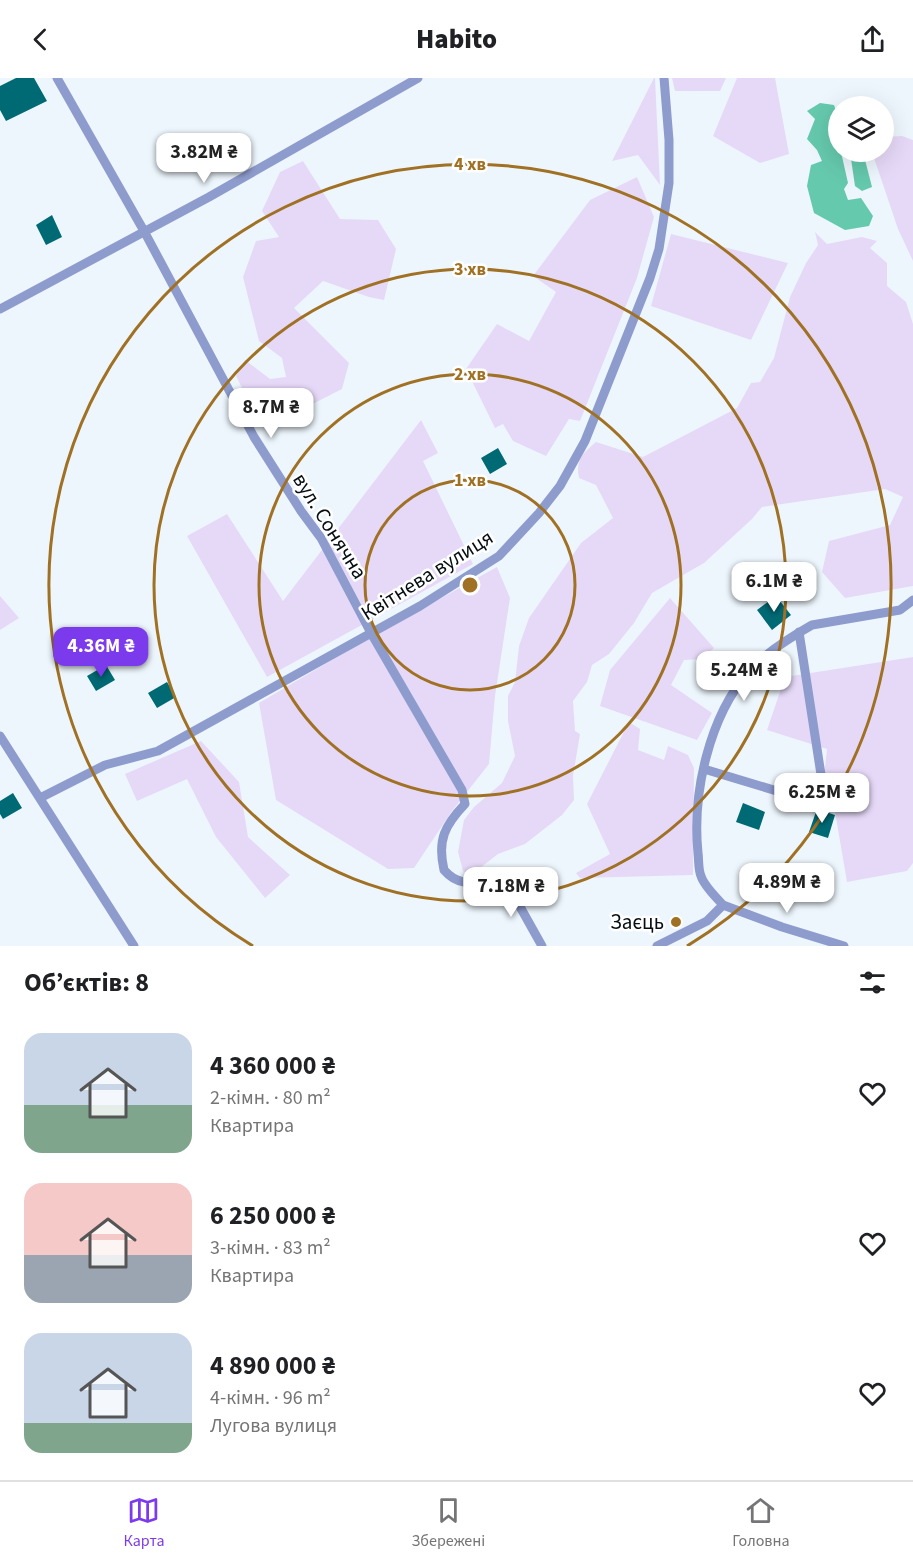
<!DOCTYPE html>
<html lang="uk">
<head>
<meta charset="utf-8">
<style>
  body { margin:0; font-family:"Source Sans 3",sans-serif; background:#f6f6f6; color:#202124; height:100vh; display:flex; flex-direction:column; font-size:22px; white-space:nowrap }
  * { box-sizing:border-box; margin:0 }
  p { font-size:20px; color:#757577 }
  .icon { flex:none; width:33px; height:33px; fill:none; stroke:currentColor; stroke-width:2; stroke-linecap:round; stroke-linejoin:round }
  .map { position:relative; height:868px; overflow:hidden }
  .details { display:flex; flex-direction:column; background:#fff; flex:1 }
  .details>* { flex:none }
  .buttons { position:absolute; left:828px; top:18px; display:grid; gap:12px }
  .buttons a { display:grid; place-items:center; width:66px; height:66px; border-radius:50%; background:#fff; box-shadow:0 6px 24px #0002; font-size:30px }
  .price { position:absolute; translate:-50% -51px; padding:0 14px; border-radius:12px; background:#fff; color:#222; font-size:20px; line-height:39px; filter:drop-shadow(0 2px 3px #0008) }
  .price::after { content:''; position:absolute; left:50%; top:36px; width:18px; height:14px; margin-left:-9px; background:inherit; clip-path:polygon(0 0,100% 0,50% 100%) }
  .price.active { background:#7c3aed; color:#fff }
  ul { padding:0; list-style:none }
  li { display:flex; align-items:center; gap:18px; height:150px; padding:0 24px }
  li span { display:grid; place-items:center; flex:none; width:168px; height:120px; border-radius:18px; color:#555 }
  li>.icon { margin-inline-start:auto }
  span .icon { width:72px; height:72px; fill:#fffc; stroke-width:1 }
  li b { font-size:26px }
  h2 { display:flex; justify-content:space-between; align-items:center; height:72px; padding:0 24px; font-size:26px }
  header { display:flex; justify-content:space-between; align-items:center; height:78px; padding:0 24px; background:#fff; font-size:27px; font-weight:800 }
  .dock { display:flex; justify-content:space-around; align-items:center; height:84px; border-top:2px solid #e0e0e0; background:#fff; font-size:16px; color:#757577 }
  .dock a { display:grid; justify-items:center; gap:3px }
  .dock .active { color:#7c3aed }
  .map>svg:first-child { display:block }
  .green { fill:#e6d9f8 }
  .water { fill:#65c9ad }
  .building { fill:#006a74 }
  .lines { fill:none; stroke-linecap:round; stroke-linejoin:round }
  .minor { stroke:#8e9ccd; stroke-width:9 }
  .ring { fill:none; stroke:#a07023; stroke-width:3 }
  .poi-dot { fill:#a07023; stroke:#fff; stroke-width:2 }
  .labels { text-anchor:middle; stroke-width:5; stroke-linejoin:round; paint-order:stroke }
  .street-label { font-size:21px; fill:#060e13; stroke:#fff }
  .poi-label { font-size:21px; fill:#060e13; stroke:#fff; text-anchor:end }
  .centre { fill:#a07023; stroke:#fff; stroke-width:3 }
  .ring-label { font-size:18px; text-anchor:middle; font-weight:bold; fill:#a07023; stroke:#fff; stroke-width:5; stroke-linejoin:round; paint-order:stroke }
</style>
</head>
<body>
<header><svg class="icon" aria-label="back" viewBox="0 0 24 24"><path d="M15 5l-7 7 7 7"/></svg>Habito<svg class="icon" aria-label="share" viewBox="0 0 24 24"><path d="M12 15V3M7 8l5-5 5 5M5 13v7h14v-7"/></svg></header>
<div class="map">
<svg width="913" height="868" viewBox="0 0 913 868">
  <rect width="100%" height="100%" fill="#edf6fd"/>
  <path class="green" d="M 654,0 L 655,0 L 660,107 L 638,77 L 612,83 Z
    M 672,0 L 726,0 L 720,13 L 675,13 Z
    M 737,0 L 775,0 L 789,76 L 760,85 L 713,58 Z
    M 902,58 L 913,62 L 913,183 L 898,151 L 872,74 L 884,74 L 884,59 Z
    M 303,83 L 340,141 L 378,142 L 396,171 L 384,222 L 369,219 L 323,203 L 294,230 L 349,285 L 342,311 L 289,338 L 259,343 L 236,298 L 245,282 L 270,301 L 286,299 L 282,280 L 259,263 L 243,199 L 256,163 L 279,159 L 262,133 L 280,94 Z
    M 637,99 L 654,139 L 637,200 L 580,343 L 569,341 L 546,378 L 513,363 L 503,346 L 495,350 L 466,291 L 497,246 L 529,263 L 556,214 L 533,198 L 590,122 Z
    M 815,154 L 827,166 L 862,159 L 877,163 L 870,170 L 887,185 L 887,208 L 906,224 L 913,246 L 913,508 L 845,520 L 822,494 L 829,463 L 890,447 L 903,419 L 885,411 L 762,429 L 752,441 L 704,485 L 652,515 L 634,545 L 609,576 L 592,587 L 587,604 L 573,623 L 575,653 L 580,656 L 573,698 L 574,722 L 562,737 L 525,766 L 498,776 L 471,797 L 463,793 L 458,774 L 464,742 L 474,729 L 502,705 L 515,678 L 508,643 L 508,618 L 515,604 L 519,568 L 529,540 L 581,465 L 613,440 L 596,407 L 579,400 C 575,382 583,375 596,364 L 643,379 L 737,330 L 751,305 L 760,304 L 774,280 L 790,219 L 806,185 L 818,167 Z
    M 671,156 L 788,185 L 751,262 L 651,228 Z
    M 421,342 L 438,375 L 423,383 L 473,486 L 267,599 L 187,458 L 227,436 L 283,523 Z
    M 497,489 L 510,520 L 495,618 L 489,686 L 452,733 L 414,790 L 388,791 L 276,722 L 259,625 L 364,563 Z
    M 0,518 L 19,540 L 0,552 Z
    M 670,520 L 714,570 L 702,581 L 684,582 L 671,607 L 712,635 L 697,662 L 600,628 L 610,592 Z
    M 913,579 L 913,785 L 907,793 L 847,804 L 834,728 L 821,727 L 827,671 L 767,652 L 785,599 Z
    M 629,644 L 640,651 L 638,672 L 664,682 L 668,668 L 688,677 L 694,690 L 693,797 L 580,800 L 576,795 L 610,776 L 587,726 Z
    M 201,663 L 239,704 L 248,759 L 290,797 L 265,820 L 216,759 L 187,701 L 137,723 L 125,696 Z"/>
  <path class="water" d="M 820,25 L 834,27 L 838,39 L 834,44 L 838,74 L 841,74 L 848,105 L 844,111 L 848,122 L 861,120 L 873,138 L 869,148 L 845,152 L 814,135 L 807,108 L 811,87 L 822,83 L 817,72 L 807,61 L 815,41 L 807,33 Z
    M 850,74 L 863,74 L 872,109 L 862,113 L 855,108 Z"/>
  <path class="building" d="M 16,0 L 34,0 L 47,23 L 6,43 L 0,32 L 0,8 Z
    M 52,137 L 62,159 L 46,167 L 36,147 Z
    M 498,370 L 507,386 L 490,396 L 481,380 Z
    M 776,518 L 791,537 L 772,552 L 757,532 Z
    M 106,587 L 115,602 L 96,613 L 87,598 Z
    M 167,604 L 176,619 L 157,630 L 148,615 Z
    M 13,715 L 22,730 L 3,741 L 0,736 L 0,723 Z
    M 743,725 L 765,734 L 759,752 L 736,744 Z
    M 817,731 L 835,737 L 828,760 L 809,754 Z"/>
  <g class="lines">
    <path class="minor" d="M 57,0 L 144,153 L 254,359 L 301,433 L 321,460 L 371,555 L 462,712 L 465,726 C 445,747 437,762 444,792 C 462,813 480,801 504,800 L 542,868
      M 0,231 L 209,119 L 418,0
      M 0,658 L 134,868
      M 704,691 L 810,723 L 819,714 L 822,703 L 799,554
      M 40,720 L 105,687 L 158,673 L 420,528 L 499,478 L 539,435 L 560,408 L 585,363 L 650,200 L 659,171 L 669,105 L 669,62 L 664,0
      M 723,827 C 716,819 704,808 701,798 C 698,791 699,782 698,775 C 692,715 709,639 749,593 C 765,575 791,559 812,547 L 900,532 L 913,522
      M 723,827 L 782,849 L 844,868
      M 657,868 L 707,843 L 723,827"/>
  </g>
  <g class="ring">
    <circle cx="470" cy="507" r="105"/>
    <circle cx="470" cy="507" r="211"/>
    <circle cx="470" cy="507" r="316"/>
    <path d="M253 868A421 421 0 1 1 687 868"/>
  </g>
  <circle class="poi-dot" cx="676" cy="844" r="6"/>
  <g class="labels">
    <g class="street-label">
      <text transform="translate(330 448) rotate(58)" y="7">вул. Сонячна</text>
      <text transform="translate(427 497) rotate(-32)" y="7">Квітнева вулиця</text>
    </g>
    <g class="poi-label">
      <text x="664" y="851">Заєць</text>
    </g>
  </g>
  <circle cx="470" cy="507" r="9" class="centre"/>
  <g class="ring-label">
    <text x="470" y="92">4 хв</text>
    <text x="470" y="197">3 хв</text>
    <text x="470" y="302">2 хв</text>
    <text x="470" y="408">1 хв</text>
  </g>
</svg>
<div class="buttons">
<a><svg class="icon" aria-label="layers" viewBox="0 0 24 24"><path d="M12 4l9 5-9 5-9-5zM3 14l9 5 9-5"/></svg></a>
</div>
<b class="price" style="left:204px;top:106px">3.82M ₴</b>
<b class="price" style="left:271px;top:361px">8.7M ₴</b>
<b class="price" style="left:774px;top:535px">6.1M ₴</b>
<b class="price active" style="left:101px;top:600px">4.36M ₴</b>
<b class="price" style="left:744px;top:624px">5.24M ₴</b>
<b class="price" style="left:822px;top:746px">6.25M ₴</b>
<b class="price" style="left:787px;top:836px">4.89M ₴</b>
<b class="price" style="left:511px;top:840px">7.18M ₴</b>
</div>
<section class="details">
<h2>Об’єктів: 8<svg class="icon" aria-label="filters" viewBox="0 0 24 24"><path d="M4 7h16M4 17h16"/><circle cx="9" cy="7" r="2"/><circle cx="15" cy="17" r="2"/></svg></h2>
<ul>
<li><span style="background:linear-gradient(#c9d6e8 60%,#7fa58c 0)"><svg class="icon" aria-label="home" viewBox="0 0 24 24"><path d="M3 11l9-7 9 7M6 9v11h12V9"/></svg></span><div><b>4 360 000 ₴</b><p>2-кімн. · 80 m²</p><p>Квартира</p></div><svg class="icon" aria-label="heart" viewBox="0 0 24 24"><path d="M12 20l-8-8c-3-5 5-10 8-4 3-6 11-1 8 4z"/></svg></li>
<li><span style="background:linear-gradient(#f6c9c9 60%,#9aa5b1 0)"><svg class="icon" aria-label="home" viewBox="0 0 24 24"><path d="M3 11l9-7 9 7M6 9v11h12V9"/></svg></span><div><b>6 250 000 ₴</b><p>3-кімн. · 83 m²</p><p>Квартира</p></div><svg class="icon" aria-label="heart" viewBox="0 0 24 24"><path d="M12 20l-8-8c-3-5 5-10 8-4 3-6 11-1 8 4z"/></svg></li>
<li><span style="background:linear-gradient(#c9d6e8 75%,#7fa58c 0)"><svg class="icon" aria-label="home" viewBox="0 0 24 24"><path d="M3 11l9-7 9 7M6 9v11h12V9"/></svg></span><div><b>4 890 000 ₴</b><p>4-кімн. · 96 m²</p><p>Лугова вулиця</p></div><svg class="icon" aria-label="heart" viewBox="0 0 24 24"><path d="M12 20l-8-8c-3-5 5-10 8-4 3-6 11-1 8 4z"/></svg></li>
</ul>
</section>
<nav class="dock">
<a class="active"><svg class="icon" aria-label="map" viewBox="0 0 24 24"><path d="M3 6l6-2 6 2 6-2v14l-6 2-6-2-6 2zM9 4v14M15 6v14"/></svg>Карта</a>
<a><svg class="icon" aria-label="saved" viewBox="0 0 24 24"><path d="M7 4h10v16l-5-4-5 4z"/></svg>Збережені</a>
<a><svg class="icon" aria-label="home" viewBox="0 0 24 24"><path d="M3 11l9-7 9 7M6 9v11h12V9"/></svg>Головна</a>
</nav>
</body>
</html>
